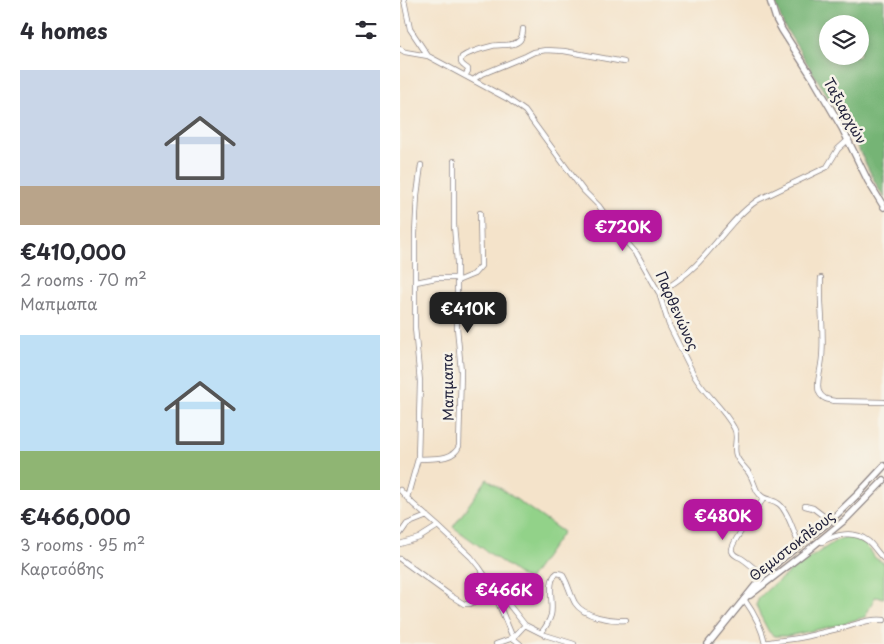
<!DOCTYPE html>
<html lang="en">
<head>
<meta charset="utf-8">
<style>
  body { margin:0; font-family:"Playpen Sans",sans-serif; background:#f2f2f3; color:#2b2b33; height:100vh; display:flex; flex-direction:column; font-size:19px; white-space:nowrap }
  * { box-sizing:border-box; margin:0 }
  p { font-size:16px; color:#7c7c81 }
  .icon { flex:none; width:28px; height:28px; fill:none; stroke:currentColor; stroke-width:2; stroke-linecap:round; stroke-linejoin:round }
  .map { position:relative; flex:1; overflow:hidden }
  .side { display:flex; flex-direction:column; background:#fff; width:400px }
  .side>* { flex:none }
  .buttons { position:absolute; left:419px; top:15px; display:grid; gap:10px }
  .buttons a { display:grid; place-items:center; width:50px; height:50px; border-radius:50%; background:#fff; box-shadow:0 2px 8px #0003; font-size:25px }
  .price { position:absolute; translate:-50% -42px; padding:0 11px; border-radius:10px; background:#b5179e; color:#fff; font-size:16px; line-height:32px; filter:drop-shadow(0 1px 2px #0008) }
  .price::after { content:''; position:absolute; left:50%; top:30px; width:15px; height:11px; margin-left:-8px; background:inherit; clip-path:polygon(0 0,100% 0,50% 100%) }
  .price.current { background:#222; color:#fff }
  ul { padding:0; list-style:none }
  li { display:grid; align-content:center; gap:10px; height:265px; padding:0 20px }
  li span { display:grid; place-items:center; height:155px; border-radius:0px; color:#555 }
  li>.icon { margin-inline-start:auto }
  span .icon { width:90px; height:90px; fill:#fffc; stroke-width:1 }
  li b { font-size:21px }
  h2 { display:flex; justify-content:space-between; align-items:center; height:60px; padding:0 20px; font-size:21px }
  main { display:flex; flex:1; min-height:0 }
  .map>svg:first-child { display:block }
  .green { fill:#92d289; stroke:#5a7a62 }
  .forest { fill:#75b475; stroke:#4c6b58; fill-rule:evenodd }
  .lines { fill:none; stroke-linecap:round; stroke-linejoin:round }
  .minor-casing { stroke:#8b8282; stroke-width:6 }
  .tertiary-casing { stroke:#8b8282; stroke-width:8 }
  .minor { stroke:#fff; stroke-width:4.5 }
  .tertiary { stroke:#fff; stroke-width:5.5 }
  .labels { text-anchor:middle; stroke-width:5; stroke-linejoin:round; paint-order:stroke }
  .street-label { font-size:14px; fill:#22223b; stroke:#f7f3e8 }
</style>
</head>
<body>
<main>
<section class="side">
<h2>4 homes<svg class="icon" aria-label="filters" viewBox="0 0 24 24"><path d="M4 7h16M4 17h16"/><circle cx="9" cy="7" r="2"/><circle cx="15" cy="17" r="2"/></svg></h2>
<ul>
<li><span style="background:linear-gradient(#c9d6e8 75%,#b9a48a 0)"><svg class="icon" aria-label="home" viewBox="0 0 24 24"><path d="M3 11l9-7 9 7M6 9v11h12V9"/></svg></span><div><b>€410,000</b><p>2 rooms · 70 m²</p><p>Μαπμαπα</p></div></li>
<li><span style="background:linear-gradient(#bfe0f5 75%,#8fb573 0)"><svg class="icon" aria-label="home" viewBox="0 0 24 24"><path d="M3 11l9-7 9 7M6 9v11h12V9"/></svg></span><div><b>€466,000</b><p>3 rooms · 95 m²</p><p>Καρτσόβης</p></div></li>
</ul>
</section>
<div class="map">
<svg width="484" height="644" viewBox="0 0 484 644">
  <rect width="100%" height="100%" fill="#f7f3e8"/>
  <filter id="ink" filterUnits="userSpaceOnUse"><feTurbulence type="fractalNoise" baseFrequency=".02" numOctaves="2"/><feDisplacementMap in="SourceGraphic" scale="10" xChannelSelector="R" yChannelSelector="G"/><feConvolveMatrix kernelMatrix="1 2 1 2 8 2 1 2 1" color-interpolation-filters="sRGB"/></filter>
  <filter id="wash" filterUnits="userSpaceOnUse"><feTurbulence type="fractalNoise" baseFrequency=".0096" numOctaves="4" result="noise"/><feDisplacementMap in="SourceGraphic" scale="20" xChannelSelector="R" yChannelSelector="G"/><feGaussianBlur stdDeviation="1.12" result="paint"/><feColorMatrix in="noise" values="0 0 0 0 0 0 0 0 0 0 0 0 0 0 0 0 0 1.4 0 .05"/><feComposite in="paint" operator="in"/></filter>
  <g filter="url(#wash)">
    <rect width="100%" height="100%" fill="#f4e3ca"/>
    <path class="green" d="M 87,479 L 163,532 L 128,581 L 53,527 Z
      M 448,536 L 460,540 L 470,550 L 475,558 L 484,563 L 484,598 L 475,597 L 465,617 L 438,625 L 388,636 L 374,636 L 369,632 L 359,613 L 356,605 L 359,598 L 367,590 L 392,570 L 437,540 Z"/>
    <path class="forest" d="M 374,0 L 484,0 L 484,198 L 478,188 L 452,136 L 383,24 ZM 428,24 L 460,24 L 460,56 L 428,56 Z"/>
  </g>
  <g filter="url(#ink)">
    <g class="lines">
      <g class="minor-casing">
        <path id="minor" d="M 4,0 L 10,29 L 28,56 L 108,99 L 125,111 L 171,174 L 183,190 L 199,206 L 215,229 L 237,254 L 259,293 L 269,325 L 295,377 C 306,395 324,409 334,428 C 339,436 333,446 336,455 C 338,462 345,467 349,473 C 353,479 354,485 357,491 C 363,501 371,498 379,504 C 388,511 395,535 399,545
          M 0,49 L 5,52 L 28,56
          M 65,76 L 68,71 L 68,69 C 63,65 59,64 62,57 C 69,52 84,48 92,46 C 101,44 114,47 120,40 C 122,37 123,33 123,29
          M 73,80 L 80,75 L 126,56 L 134,52 L 146,50 L 164,51 L 224,62
          M 421,278 C 419,307 426,337 421,365 C 420,373 416,384 419,392 C 422,399 428,400 435,401 L 484,402
          M 57,281 L 74,274 L 81,266 L 80,213
          M 16,282 L 36,278 L 57,278
          M 259,293 C 272,285 285,276 296,265 C 317,244 333,217 358,200 L 427,167 L 438,149 L 449,139
          M 18,459 C 31,458 54,461 59,446 L 61,371 L 57,327 L 57,262 L 54,225 L 54,161
          M 0,490 L 13,504 L 38,526 L 71,557 L 79,567 L 90,583 L 113,638 L 120,644
          M 7,498 L 18,459 L 20,382 L 15,327 L 15,234 L 17,195 L 21,165
          M 405,506 L 413,508 L 430,521
          M 0,534 L 7,524 L 27,516
          M 422,542 C 436,534 454,530 468,541 C 474,546 478,554 484,559
          M 0,544 L 19,538 L 38,526
          M 0,559 L 51,596 L 64,604 L 70,604 L 94,592 L 102,596 L 125,625
          M 363,576 C 356,570 349,563 341,558 C 338,557 333,555 332,551 C 329,545 359,506 364,498
          M 344,599 C 354,613 362,627 365,644
          M 141,633 C 145,628 149,622 151,615 C 154,603 146,581 157,573 L 162,574 C 168,583 170,594 175,603 C 184,617 211,621 226,620
          M 365,643 C 378,640 391,640 404,637 C 418,634 432,630 446,627 C 461,623 468,619 484,620
          M 96,644 L 113,638 L 125,625 L 145,635 L 174,644"/>
      </g>
      <g class="tertiary-casing">
        <path id="tertiary" d="M 370,0 L 376,19 L 382,30 L 414,80 L 442,128 L 468,181 L 484,207
          M 350,595 L 412,547 L 446,519 L 484,480
          M 308,644 L 363,576 L 380,560 L 430,521 L 457,495 L 484,466"/>
      </g>
      <use href="#minor" class="minor"/>
      <use href="#tertiary" class="tertiary"/>
    </g>
  </g>
  <g class="labels">
    <g class="street-label">
      <text transform="translate(445 111) rotate(61)" y="5">Ταξιαρχών</text>
      <text transform="translate(277 311) rotate(66)" y="5">Παρθενώνος</text>
      <text transform="translate(48 387) rotate(-91)" y="5">Μαπμαπα</text>
      <text transform="translate(392 546) rotate(-38)" y="5">Θεμιστοκλέους</text>
    </g>
  </g>
</svg>
<div class="buttons">
<a><svg class="icon" aria-label="layers" viewBox="0 0 24 24"><path d="M12 4l9 5-9 5-9-5zM3 14l9 5 9-5"/></svg></a>
</div>
<b class="price" style="left:223px;top:252px">€720K</b>
<b class="price current" style="left:68px;top:334px">€410K</b>
<b class="price" style="left:323px;top:541px">€480K</b>
<b class="price" style="left:104px;top:615px">€466K</b>
</div>
</main>
</body>
</html>
